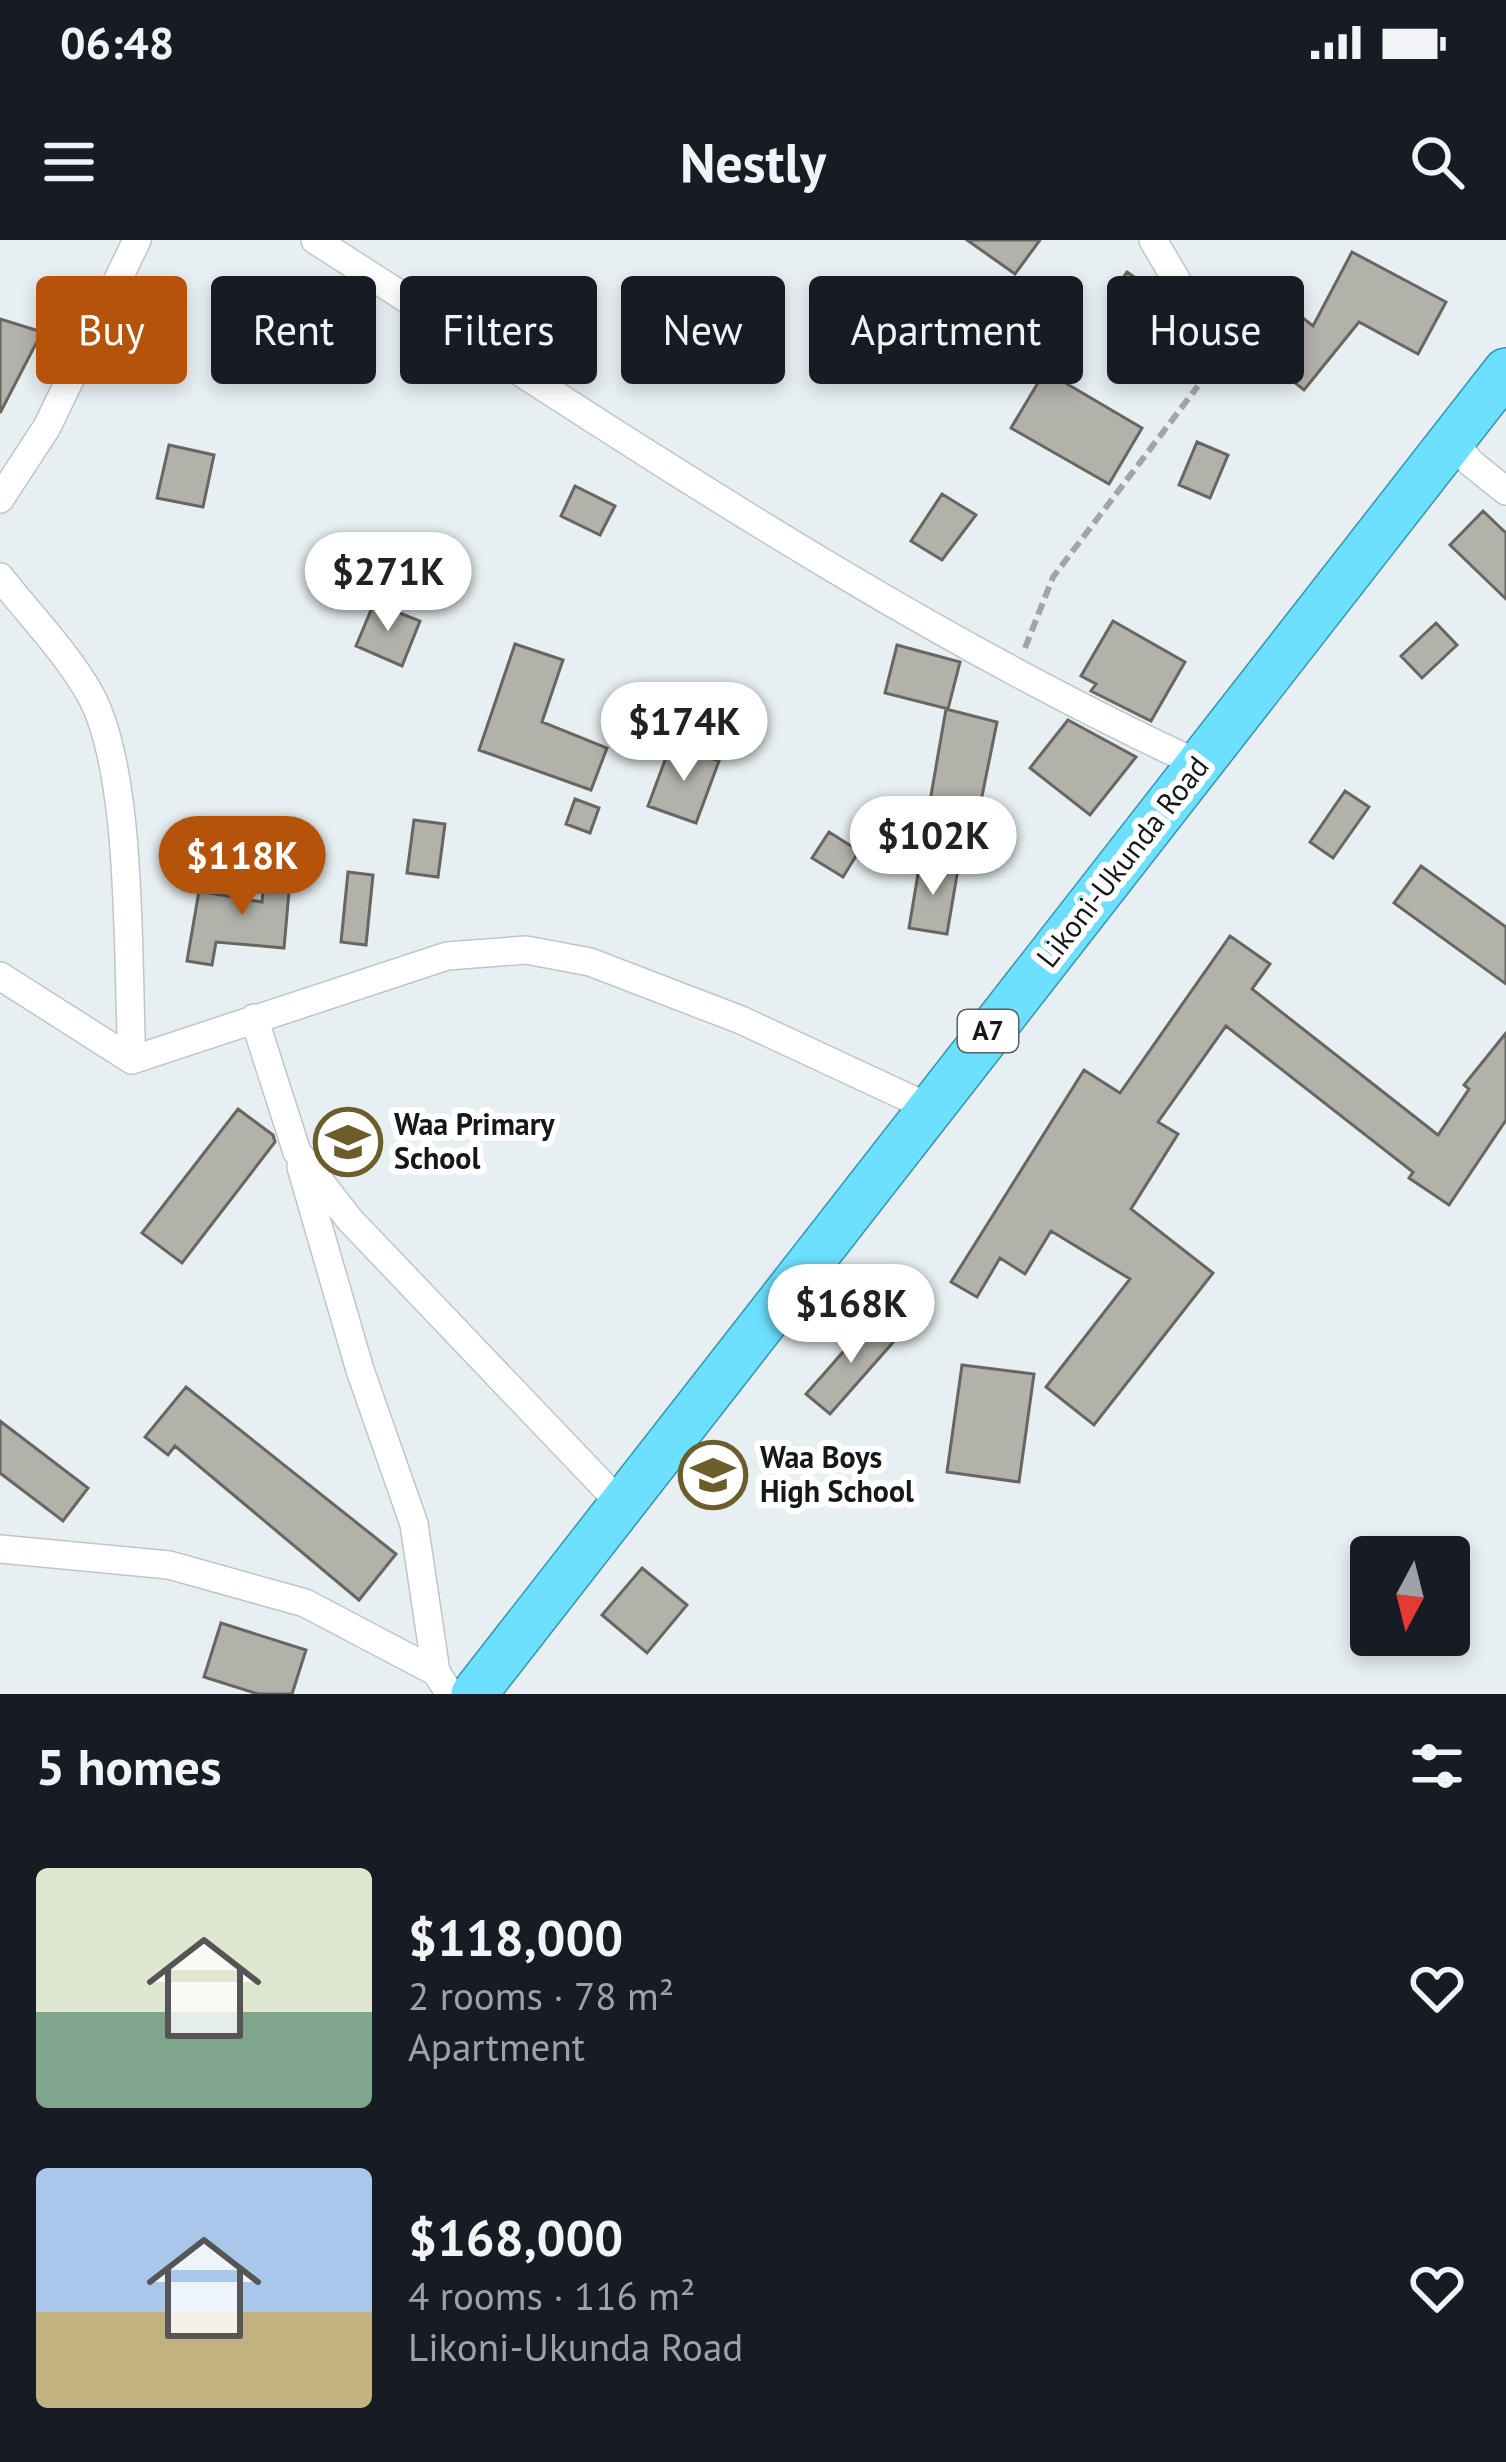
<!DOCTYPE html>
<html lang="en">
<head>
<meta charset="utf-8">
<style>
  body { margin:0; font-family:"PT Sans",sans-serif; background:#20242c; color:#f1f3f6; height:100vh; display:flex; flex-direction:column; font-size:45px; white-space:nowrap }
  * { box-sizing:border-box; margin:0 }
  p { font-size:39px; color:#9ea1a6 }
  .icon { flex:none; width:66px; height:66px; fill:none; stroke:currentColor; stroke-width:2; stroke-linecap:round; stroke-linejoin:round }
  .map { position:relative; height:1454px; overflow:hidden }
  .side { display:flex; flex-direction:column; background:#171b24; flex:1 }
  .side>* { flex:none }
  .banner { position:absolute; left:36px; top:36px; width:1434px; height:108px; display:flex; gap:24px }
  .needle { width:78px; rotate:187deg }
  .fabs { position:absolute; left:1350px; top:1296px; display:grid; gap:24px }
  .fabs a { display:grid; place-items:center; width:120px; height:120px; border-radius:12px; background:#171b24; box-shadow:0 6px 18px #0003; font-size:60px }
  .price { position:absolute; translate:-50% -102px; padding:0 27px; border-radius:42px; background:#fff; color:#222; font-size:39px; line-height:78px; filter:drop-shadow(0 3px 6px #0008) }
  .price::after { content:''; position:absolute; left:50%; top:72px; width:36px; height:27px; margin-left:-18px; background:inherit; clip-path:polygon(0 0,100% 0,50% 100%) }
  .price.current { background:#b45309; color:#fff }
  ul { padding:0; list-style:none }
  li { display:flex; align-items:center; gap:36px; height:300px; padding:0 36px }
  li span { display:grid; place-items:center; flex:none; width:336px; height:240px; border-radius:12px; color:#555 }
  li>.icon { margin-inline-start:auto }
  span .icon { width:144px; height:144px; fill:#fffc; stroke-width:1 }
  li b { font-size:51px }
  h2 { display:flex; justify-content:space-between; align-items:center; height:144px; padding:0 36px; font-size:51px }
  .pill { padding:0 42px; border-radius:12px; background:#171b24; box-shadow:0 6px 18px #0003; font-size:42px; line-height:108px }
  .pill.current { background:#b45309; color:#fff }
  .status { display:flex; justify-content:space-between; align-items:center; height:84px; padding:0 60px; background:#171b24; direction:ltr }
  .status svg { height:33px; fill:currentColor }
  header { display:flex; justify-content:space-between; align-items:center; height:156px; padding:0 36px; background:#171b24; font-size:54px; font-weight:600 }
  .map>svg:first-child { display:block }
  .building { fill:#b2b1aa; stroke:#686660; stroke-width:3 }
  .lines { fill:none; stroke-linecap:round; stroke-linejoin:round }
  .minor-casing { stroke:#bfc6c9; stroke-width:30 }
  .trunk-casing { stroke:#3695ad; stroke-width:48 }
  .path { stroke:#a0a6a8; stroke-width:6; stroke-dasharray:12 6; stroke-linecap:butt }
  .minor { stroke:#fff; stroke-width:27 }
  .trunk { stroke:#6ce0fe; stroke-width:45 }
  .labels { text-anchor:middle; stroke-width:12; stroke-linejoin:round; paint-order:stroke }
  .shield { fill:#fff; stroke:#5b5d5e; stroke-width:3 }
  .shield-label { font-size:27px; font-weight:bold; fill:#151819 }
  .street-label { font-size:30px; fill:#151819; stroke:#fff }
  .poi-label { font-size:30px; font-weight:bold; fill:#151819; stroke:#fff; text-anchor:start }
</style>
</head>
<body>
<div class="status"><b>06:48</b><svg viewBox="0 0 49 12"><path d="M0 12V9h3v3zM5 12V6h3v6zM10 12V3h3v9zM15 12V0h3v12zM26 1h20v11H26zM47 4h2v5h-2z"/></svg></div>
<header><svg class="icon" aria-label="menu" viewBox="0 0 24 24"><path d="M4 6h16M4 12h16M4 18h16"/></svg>Nestly<svg class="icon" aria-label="search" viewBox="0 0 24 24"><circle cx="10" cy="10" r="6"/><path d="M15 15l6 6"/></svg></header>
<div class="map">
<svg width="1506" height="1454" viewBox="0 0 1506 1454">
  <rect width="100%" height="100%" fill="#e7eff2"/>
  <path class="building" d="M 967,0 L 1040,0 L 1015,34 Z
    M 1352,12 L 1446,62 L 1418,114 L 1359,82 L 1304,150 L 1236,96 L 1271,53 L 1313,86 Z
    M 1127,32 L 1165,59 L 1148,81 L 1111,55 Z
    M 0,79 L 42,92 L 0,173 Z
    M 1045,131 L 1142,188 L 1109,244 L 1011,188 Z
    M 1197,202 L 1228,215 L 1210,258 L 1179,245 Z
    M 169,205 L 214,215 L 203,267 L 157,258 Z
    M 575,246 L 615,266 L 600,295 L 561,276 Z
    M 942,254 L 976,275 L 942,320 L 911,301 Z
    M 1483,271 L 1506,293 L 1506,359 L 1450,305 Z
    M 374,363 L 420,381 L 402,426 L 356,406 Z
    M 1113,381 L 1185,422 L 1151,481 L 1091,451 L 1096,444 L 1081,436 Z
    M 1436,383 L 1457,405 L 1422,438 L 1401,416 Z
    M 515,404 L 563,420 L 542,482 L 607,508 L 591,550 L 479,510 Z
    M 897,405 L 960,422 L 948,469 L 885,453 Z
    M 946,469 L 997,482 L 978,576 L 929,567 Z
    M 1068,480 L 1136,517 L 1090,575 L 1030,528 Z
    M 671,504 L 719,521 L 696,583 L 648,566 Z
    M 1345,551 L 1369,567 L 1333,618 L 1310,602 Z
    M 575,559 L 599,568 L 590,593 L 566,584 Z
    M 414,580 L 445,584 L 438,637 L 407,633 Z
    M 829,592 L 859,611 L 843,637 L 812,618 Z
    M 920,622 L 958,629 L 947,694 L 909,688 Z
    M 265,626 L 291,629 L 284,708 L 216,702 L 212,725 L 187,721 L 199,651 L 262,662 Z
    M 1421,626 L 1506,687 L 1506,744 L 1394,663 Z
    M 348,632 L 373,635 L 366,705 L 341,702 Z
    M 1230,696 L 1270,724 L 1252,749 L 1438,895 L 1469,849 L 1464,845 L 1506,793 L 1506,880 L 1449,965 L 1409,938 L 1413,932 L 1226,786 L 1158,882 L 1178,894 L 1131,969 L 1213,1033 L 1094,1185 L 1046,1147 L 1130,1039 L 1051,991 L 1025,1034 L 1000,1018 L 977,1057 L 951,1042 L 1084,830 L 1120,853 Z
    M 238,869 L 273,895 L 275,902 L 182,1023 L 142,993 Z
    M 873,1078 L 896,1099 L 830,1174 L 806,1154 Z
    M 962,1125 L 1034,1134 L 1019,1242 L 947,1232 Z
    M 186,1147 L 396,1314 L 359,1360 L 175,1206 L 168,1215 L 145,1197 Z
    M 0,1181 L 88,1248 L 63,1281 L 0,1233 Z
    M 642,1328 L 687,1365 L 647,1413 L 602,1375 Z
    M 221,1383 L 306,1410 L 292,1454 L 258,1454 L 204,1437 Z"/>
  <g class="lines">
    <g class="minor-casing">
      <path id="minor" d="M 315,0 C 604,184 889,381 1201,525
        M 1153,0 L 1208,94 L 1214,124
        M 1452,199 L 1471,223 L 1506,251
        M 0,259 L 47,187 L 137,0
        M 0,337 C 29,374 67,413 90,454 C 134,533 127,725 132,820
        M 0,736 L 132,820 L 447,716 L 526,710 L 590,722 L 741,780 L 928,867
        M 254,778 L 297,912 L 350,980 L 620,1263
        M 301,927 L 360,1130 L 414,1284 L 436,1432 L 450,1454
        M 0,1309 L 169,1325 L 305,1363 L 436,1432"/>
    </g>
    <g class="trunk-casing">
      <path id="trunk" d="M 474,1454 L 1506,131"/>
    </g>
    <path class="path" d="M 1025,408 L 1053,337 L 1198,146"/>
    <use href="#minor" class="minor"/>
    <use href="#trunk" class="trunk"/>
  </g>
  <defs>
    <g id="school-ring" transform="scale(3.45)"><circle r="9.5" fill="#fff" stroke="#6c5e2b" stroke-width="1.5"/><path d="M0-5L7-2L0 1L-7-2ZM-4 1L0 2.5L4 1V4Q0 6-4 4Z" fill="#6c5e2b"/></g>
  </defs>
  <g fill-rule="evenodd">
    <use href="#school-ring" x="348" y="902"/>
    <use href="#school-ring" x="713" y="1235"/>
  </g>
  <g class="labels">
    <rect class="shield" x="958" y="770" width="60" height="42" rx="9"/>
    <g class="shield-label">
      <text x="988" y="800">A7</text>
    </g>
    <g class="street-label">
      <text transform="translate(1123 622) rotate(-52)" y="10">Likoni-Ukunda Road</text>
    </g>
    <g class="poi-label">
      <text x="394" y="895">Waa Primary<tspan x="394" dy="34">School</tspan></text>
      <text x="760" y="1228">Waa Boys<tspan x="760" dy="34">High School</tspan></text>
    </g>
  </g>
</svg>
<div class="fabs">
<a><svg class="needle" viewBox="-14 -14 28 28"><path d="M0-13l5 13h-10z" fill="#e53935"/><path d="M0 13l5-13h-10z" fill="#9ea1a6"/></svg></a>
</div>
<b class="price" style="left:388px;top:394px">$271K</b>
<b class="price" style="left:684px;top:544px">$174K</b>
<b class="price" style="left:933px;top:658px">$102K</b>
<b class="price current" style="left:242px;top:678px">$118K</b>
<b class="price" style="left:851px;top:1126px">$168K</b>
<div class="banner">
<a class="pill current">Buy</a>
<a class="pill">Rent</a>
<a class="pill">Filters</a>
<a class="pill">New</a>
<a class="pill">Apartment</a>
<a class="pill">House</a>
</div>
</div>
<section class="side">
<h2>5 homes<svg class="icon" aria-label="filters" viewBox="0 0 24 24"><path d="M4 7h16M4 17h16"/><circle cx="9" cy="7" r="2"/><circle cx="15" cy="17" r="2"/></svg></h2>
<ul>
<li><span style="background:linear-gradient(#dfe7d0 60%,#7fa58c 0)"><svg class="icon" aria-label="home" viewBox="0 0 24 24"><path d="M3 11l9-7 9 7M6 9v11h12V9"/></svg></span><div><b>$118,000</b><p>2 rooms · 78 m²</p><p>Apartment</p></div><svg class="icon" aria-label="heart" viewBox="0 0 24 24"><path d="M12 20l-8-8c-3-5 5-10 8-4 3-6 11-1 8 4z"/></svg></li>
<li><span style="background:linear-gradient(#a9c7e8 60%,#c2b280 0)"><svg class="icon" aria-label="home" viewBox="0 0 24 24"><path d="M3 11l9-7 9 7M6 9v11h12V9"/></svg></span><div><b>$168,000</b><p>4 rooms · 116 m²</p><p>Likoni-Ukunda Road</p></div><svg class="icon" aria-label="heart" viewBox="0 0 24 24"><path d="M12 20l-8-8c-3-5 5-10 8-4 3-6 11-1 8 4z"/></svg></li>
</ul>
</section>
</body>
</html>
